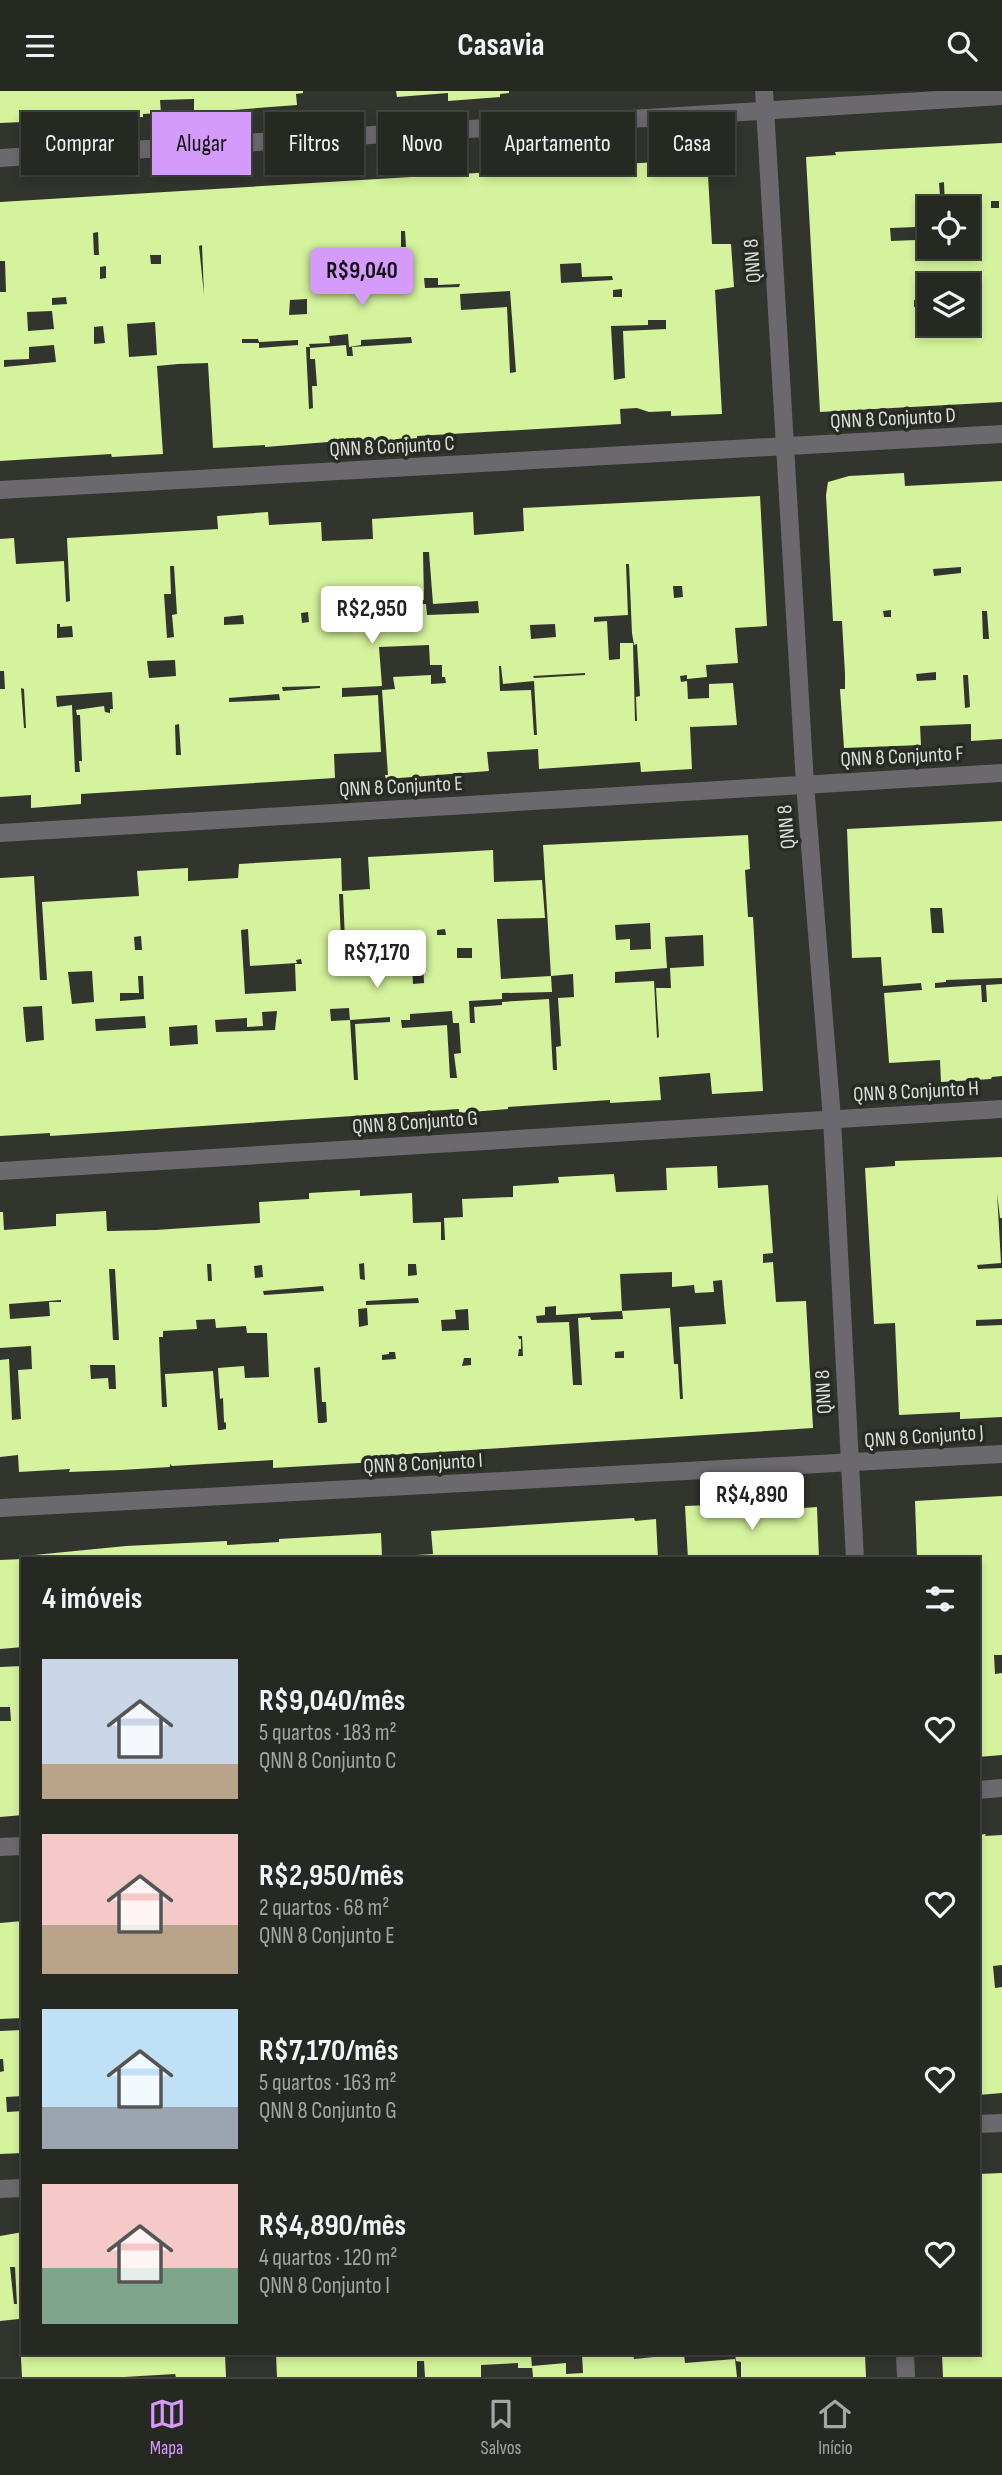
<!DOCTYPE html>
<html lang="pt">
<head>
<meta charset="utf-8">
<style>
  body { margin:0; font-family:"Sofia Sans Condensed",sans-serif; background:#32342f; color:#f1f3f6; height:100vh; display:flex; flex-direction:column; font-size:26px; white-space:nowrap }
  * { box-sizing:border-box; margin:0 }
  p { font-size:23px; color:#a4a6a5 }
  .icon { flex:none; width:38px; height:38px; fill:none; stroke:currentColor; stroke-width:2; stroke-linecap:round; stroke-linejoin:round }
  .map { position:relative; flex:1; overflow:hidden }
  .panel { position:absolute; left:21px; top:1466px; width:959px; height:798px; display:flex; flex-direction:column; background:#262822; border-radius:0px; box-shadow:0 4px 10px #0003,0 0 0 2px #424440 }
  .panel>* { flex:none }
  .hud { position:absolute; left:21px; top:21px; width:961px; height:63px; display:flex; gap:14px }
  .tools { position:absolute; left:917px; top:105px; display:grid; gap:14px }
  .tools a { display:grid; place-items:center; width:63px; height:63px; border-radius:0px; background:#262822; box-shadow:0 4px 10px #0003,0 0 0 2px #424440; font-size:35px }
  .price { position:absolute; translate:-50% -60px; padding:0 16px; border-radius:7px; background:#fff; color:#222; font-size:23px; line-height:46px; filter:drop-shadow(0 2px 4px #0008) }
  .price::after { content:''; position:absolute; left:50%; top:42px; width:21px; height:16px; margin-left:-10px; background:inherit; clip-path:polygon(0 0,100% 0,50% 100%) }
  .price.selected { background:#d59bfa; color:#111 }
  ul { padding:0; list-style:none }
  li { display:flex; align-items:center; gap:21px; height:175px; padding:0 21px }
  li span { display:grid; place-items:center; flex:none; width:196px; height:140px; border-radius:0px; color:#555 }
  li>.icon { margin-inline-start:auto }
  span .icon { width:84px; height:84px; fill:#fffc; stroke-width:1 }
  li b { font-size:30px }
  h2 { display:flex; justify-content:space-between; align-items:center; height:84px; padding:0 21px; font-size:30px }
  .tag { padding:0 24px; border-radius:0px; background:#262822; box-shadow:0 4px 10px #0003,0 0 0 2px #424440; font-size:24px; line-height:63px }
  .tag.selected { background:#d59bfa; color:#111 }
  header { display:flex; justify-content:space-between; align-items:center; height:91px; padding:0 21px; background:#262822; font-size:32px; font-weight:700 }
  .menu { display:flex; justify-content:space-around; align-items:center; height:98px; border-top:2px solid #424440; background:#262822; font-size:19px; color:#a4a6a5 }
  .menu a { display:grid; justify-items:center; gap:4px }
  .menu .selected { color:#d59bfa }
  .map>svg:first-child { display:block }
  .building { fill:#d4f39c; fill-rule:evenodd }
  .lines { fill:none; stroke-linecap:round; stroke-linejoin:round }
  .minor { stroke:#6b696d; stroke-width:18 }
  .labels { text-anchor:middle; stroke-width:7; stroke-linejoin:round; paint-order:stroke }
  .street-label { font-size:21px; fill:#dddfda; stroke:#282b24 }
</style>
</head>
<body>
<header><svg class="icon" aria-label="menu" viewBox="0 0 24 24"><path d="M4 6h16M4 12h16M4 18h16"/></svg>Casavia<svg class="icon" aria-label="search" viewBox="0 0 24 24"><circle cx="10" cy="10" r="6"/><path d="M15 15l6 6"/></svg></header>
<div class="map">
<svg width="1002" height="2286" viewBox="0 0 1002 2286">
  <rect width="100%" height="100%" fill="#32352e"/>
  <path class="building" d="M 0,0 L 303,0 L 303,2 L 296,3 L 297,14 L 194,22 L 194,8 L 160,9 L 161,22 L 143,23 L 143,26 L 0,32 Z
    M 396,0 L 509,0 L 509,2 L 500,3 L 500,6 L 448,10 L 448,2 L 397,6 Z
    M 1002,52 L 1002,311 L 820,321 L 806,66 L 836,64 L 835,61 ZM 944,91 L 945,117 L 968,117 L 968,156 L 929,156 L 929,117 L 941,117 L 939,92 ZM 991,110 L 999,110 L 999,117 L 991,117 ZM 916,136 L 916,149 L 891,150 L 890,137 ZM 929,194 L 968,194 L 968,217 L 976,217 L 976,224 L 968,224 L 968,233 L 929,233 L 929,215 L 914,216 L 914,209 L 929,209 Z
    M 707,68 L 712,153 L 731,153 L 734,196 L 715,199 L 722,323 L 671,325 L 671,320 L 649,321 L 637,317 L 620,318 L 621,333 L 417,345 L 417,348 L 366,351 L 366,348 L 265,356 L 265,354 L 213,357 L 208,272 L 178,273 L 157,275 L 163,363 L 112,366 L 111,363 L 0,370 L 0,201 L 6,201 L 5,170 L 0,170 L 0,111 ZM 401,140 L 405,140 L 406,156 L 401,156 ZM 98,141 L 99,164 L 94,164 L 93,142 ZM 202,154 L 204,204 L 199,155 ZM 150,164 L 161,164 L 161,173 L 151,173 ZM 357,172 L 377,172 L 377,176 L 357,177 ZM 581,172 L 582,186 L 612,185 L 613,189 L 561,192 L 560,173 ZM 106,175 L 106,187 L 100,188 L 100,176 ZM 401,177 L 407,177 L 407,186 L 402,186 ZM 424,187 L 438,187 L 438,194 L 460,193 L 459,196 L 425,197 ZM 622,198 L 622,206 L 613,206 L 613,199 ZM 510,200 L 516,281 L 510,282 L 507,216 L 461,219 L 460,203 ZM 66,206 L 67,213 L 52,214 L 52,207 ZM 307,208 L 307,223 L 289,224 L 290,209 ZM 52,220 L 54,238 L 28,240 L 27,221 ZM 648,229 L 666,229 L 666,238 L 623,240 L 625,287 L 614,289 L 611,235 L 648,234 ZM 155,231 L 157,264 L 129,266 L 127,233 ZM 103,235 L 105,252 L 94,253 L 94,236 ZM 348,243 L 349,256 L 361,254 L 361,249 L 411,246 L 412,252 L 352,256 L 353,265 L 347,265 L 346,254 L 310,257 L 310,268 L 315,268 L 317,295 L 312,295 L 313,317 L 309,318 L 306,256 L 310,256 L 309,253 L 330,252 L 329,245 ZM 242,248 L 258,248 L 259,251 L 298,249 L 298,254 L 259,257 L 259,252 L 242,252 ZM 54,254 L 56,271 L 4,276 L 4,269 L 29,268 L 29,256 Z
    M 904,382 L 905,395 L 1002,390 L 1002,648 L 971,650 L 971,633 L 920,635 L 921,654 L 844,657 L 840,598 L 845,598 L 845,583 L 842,530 L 833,530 L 826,404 L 828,391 L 849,385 ZM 961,476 L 961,482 L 934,485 L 933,478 ZM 891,519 L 891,526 L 884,526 L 883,520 ZM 982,520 L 987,520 L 989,548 L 983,548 ZM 936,581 L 936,589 L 917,590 L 916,583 ZM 963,584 L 968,584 L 970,616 L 965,617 Z
    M 760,405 L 767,535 L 735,537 L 738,572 L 706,574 L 707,586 L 687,588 L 687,584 L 680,585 L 681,591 L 687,590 L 688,608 L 709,607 L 709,593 L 733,592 L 737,634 L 690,636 L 692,678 L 641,681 L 640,671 L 539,678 L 538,658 L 487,661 L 489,680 L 386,688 L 385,684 L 388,684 L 382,599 L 395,598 L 393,586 L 431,584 L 431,593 L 446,592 L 445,586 L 442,586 L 442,574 L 430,574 L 429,554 L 379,556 L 382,595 L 342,597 L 342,606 L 378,604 L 381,661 L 334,663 L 335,687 L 81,703 L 81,713 L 31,717 L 31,704 L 0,706 L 0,598 L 5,598 L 4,580 L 0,580 L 0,448 L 14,447 L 16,473 L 64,470 L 66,511 L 70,510 L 67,447 L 218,438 L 217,425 L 268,421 L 269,434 L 321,431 L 322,450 L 373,448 L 372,428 L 473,421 L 474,444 L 524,440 L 523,417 ZM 423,461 L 429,461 L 433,513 L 478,510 L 479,522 L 427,524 L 426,513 L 391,515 L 391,511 L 424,509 ZM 626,473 L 629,473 L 632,542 L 634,554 L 637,553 L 640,605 L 636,606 L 637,630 L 635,630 L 633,552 L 620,552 L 620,568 L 609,569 L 607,530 L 594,531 L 594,526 L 628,524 ZM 170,475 L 174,475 L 177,523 L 172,524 L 174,546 L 167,547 L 164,503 L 171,503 ZM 673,495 L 682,495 L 683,506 L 674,507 ZM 377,519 L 377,526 L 358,527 L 358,520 ZM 308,521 L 309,531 L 302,532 L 301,522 ZM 243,524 L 244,533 L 224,534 L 224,526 ZM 57,533 L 60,533 L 60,536 L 72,535 L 73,546 L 57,547 ZM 555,533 L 556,546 L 531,548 L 530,534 ZM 175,569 L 176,585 L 149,587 L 147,570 ZM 499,575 L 501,575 L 503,593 L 534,590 L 537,644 L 534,644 L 531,599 L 500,600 ZM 585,582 L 585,584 L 534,587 L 533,585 ZM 320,595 L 320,597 L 283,600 L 282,596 ZM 21,597 L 24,598 L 26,637 L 24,637 ZM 112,601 L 113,618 L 110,618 L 110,622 L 105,621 L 104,615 L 76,619 L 77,624 L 80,624 L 82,670 L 79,670 L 80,681 L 75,681 L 72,614 L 57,616 L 56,605 ZM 279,603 L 280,609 L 229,611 L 229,607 ZM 179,633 L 181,664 L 176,664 L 175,634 Z
    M 1002,730 L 1002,887 L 946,889 L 946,891 L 935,892 L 935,897 L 981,894 L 982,911 L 987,911 L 986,894 L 1002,893 L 1002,985 L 992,986 L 991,988 L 941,991 L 940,969 L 889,972 L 884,902 L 922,899 L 921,892 L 883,895 L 881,866 L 852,867 L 847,738 ZM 930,817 L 942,817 L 944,842 L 932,842 Z
    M 748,744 L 750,778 L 745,779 L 748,826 L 753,826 L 763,1000 L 712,1003 L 710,982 L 659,986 L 661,1009 L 610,1012 L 610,1009 L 508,1016 L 508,1018 L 459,1022 L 459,1018 L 50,1045 L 50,1042 L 0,1045 L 0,787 L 34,785 L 40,889 L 47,889 L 42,811 L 139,805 L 137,780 L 188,777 L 188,790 L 238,787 L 239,773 L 341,767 L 342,800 L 370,798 L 368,766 L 493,759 L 494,791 L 542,789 L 545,827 L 497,828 L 501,888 L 551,885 L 543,754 ZM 339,803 L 343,803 L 345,849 L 341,850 ZM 650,832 L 651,858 L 630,859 L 630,848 L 616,849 L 615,834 ZM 248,838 L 250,875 L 297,872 L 296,869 L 301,868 L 302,873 L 295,873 L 296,900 L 245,903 L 241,839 ZM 445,838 L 446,844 L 437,844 L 437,839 ZM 703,844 L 704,875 L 670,877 L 671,897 L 656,897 L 659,946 L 657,947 L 654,890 L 615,892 L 615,881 L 667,877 L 665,846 ZM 141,845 L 142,859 L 135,859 L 134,846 ZM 457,857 L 472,857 L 472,867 L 457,867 ZM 423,871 L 424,892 L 413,893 L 412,872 ZM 92,880 L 94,911 L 72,913 L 68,881 ZM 573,883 L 574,906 L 558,907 L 561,955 L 556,956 L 557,979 L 553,979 L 549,908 L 502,911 L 502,914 L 474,916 L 475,932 L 470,932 L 469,910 L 502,908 L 502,902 L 552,901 L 551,885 ZM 138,885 L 143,885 L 144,908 L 120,910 L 120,902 L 139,902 ZM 42,915 L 44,949 L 26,951 L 23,916 ZM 349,917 L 350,929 L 390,926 L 390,931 L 355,933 L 358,989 L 354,989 L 350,929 L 331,930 L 330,918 ZM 277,920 L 275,939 L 216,941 L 215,929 L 247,927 L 247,936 L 263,935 L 262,921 ZM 452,920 L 453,932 L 459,932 L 461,962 L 454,963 L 457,987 L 450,987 L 447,934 L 402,937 L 401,929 L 410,929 L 410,923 ZM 145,925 L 146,937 L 96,940 L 95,928 ZM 197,934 L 198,953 L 170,955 L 169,936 Z
    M 1002,1066 L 1002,1127 L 1000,1127 L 997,1102 L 1001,1172 L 977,1174 L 978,1178 L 1002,1177 L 1002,1228 L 976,1229 L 976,1235 L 1002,1234 L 1002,1326 L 962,1328 L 960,1328 L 960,1321 L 899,1324 L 895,1232 L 874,1233 L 865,1077 L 895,1075 L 895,1070 Z
    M 717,1075 L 718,1097 L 768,1094 L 773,1162 L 763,1163 L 763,1172 L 773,1171 L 776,1211 L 806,1210 L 813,1337 L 376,1365 L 376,1371 L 273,1377 L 273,1369 L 172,1375 L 170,1373 L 170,1376 L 121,1379 L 69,1381 L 70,1378 L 19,1381 L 18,1364 L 0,1366 L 0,1269 L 9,1268 L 12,1329 L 21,1328 L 18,1279 L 32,1278 L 31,1255 L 0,1257 L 0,1121 L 3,1121 L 4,1139 L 56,1135 L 56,1123 L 106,1120 L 107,1140 L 156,1139 L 260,1132 L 259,1111 L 309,1108 L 309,1102 L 360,1099 L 360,1105 L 412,1102 L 413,1132 L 441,1131 L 441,1149 L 445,1149 L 444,1127 L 463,1126 L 462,1108 L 513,1106 L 513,1095 L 559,1092 L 558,1086 L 614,1083 L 616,1101 L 667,1099 L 666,1077 ZM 364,1172 L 365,1189 L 360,1188 L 359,1173 ZM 207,1173 L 211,1173 L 212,1190 L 208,1190 ZM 408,1173 L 416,1173 L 417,1184 L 408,1185 ZM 262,1174 L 263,1186 L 255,1187 L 254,1175 ZM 109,1178 L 115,1178 L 119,1249 L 113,1249 ZM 672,1181 L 672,1196 L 694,1194 L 695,1202 L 714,1201 L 713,1190 L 722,1189 L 724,1214 L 726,1233 L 679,1236 L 683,1308 L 680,1308 L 678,1273 L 674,1273 L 670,1217 L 622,1220 L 623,1228 L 591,1229 L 590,1226 L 578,1227 L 582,1294 L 573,1294 L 569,1231 L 537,1232 L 536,1225 L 545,1224 L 545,1216 L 556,1215 L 556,1224 L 622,1220 L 620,1183 ZM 323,1195 L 324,1200 L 264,1204 L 263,1200 ZM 418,1207 L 419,1212 L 366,1214 L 366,1210 ZM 61,1209 L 61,1211 L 49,1211 L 50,1225 L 10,1228 L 9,1213 ZM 367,1217 L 368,1234 L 359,1236 L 358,1218 ZM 468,1218 L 469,1239 L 442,1240 L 441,1229 L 456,1228 L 455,1219 ZM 215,1228 L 216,1237 L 246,1235 L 247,1242 L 267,1242 L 269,1286 L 245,1287 L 244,1275 L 218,1277 L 220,1308 L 223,1307 L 224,1331 L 226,1332 L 226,1338 L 221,1339 L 218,1339 L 213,1280 L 165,1283 L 167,1316 L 162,1316 L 159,1246 L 163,1246 L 163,1240 L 197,1238 L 196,1229 ZM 518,1245 L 522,1245 L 523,1265 L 518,1265 L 519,1258 L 521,1258 L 521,1248 L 519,1248 ZM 624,1260 L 624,1267 L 615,1267 L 615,1261 ZM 389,1261 L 395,1261 L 396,1268 L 382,1269 L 382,1264 L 389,1263 ZM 464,1267 L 471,1267 L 471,1274 L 462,1275 ZM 90,1274 L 115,1274 L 116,1298 L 109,1298 L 108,1287 L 91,1288 ZM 320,1276 L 322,1311 L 326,1311 L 327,1331 L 323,1332 L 318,1332 L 314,1277 Z
    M 1002,1405 L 1002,1564 L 994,1564 L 995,1583 L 1002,1582 L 1002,1664 L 978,1666 L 978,1468 L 917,1468 L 915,1410 Z
    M 788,1411 L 789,1418 L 817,1416 L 819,1468 L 688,1468 L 685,1415 Z
    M 634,1427 L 635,1430 L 656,1428 L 658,1468 L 587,1468 L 587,1465 L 584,1465 L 584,1468 L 24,1468 L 24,1465 L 126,1455 L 227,1450 L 227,1454 L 279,1451 L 279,1448 L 381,1442 L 382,1466 L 433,1463 L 431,1440 Z
    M 23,1468 L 23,1556 L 0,1558 L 0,1469 Z
    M 23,1575 L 23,1724 L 0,1726 L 0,1630 L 11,1630 L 10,1616 L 0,1616 L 0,1576 Z
    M 986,1743 L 985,1745 L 1002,1744 L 1002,1874 L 993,1875 L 995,1897 L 1002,1896 L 1002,2002 L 978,2004 L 978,1744 Z
    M 19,1803 L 23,1803 L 23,1821 L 21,1821 Z
    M 23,1830 L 23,1927 L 0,1928 L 0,1832 Z
    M 23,1939 L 23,2005 L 6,2006 L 7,2021 L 23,2020 L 23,2062 L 0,2063 L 0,1981 L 4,1980 L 3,1968 L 0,1968 L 0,1940 Z
    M 1002,2082 L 1002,2286 L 943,2286 L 942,2263 L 978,2263 L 978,2083 Z
    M 23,2141 L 23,2237 L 19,2238 L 19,2228 L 0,2230 L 0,2145 ZM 10,2176 L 15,2176 L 17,2213 L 14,2213 Z
    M 20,2248 L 23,2248 L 23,2263 L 225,2263 L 226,2286 L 176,2286 L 175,2283 L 124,2286 L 22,2286 Z
    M 276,2263 L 531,2263 L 532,2277 L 518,2277 L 518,2272 L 481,2274 L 481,2286 L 425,2286 L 424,2270 L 417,2270 L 417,2286 L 277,2286 Z
    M 582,2263 L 633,2263 L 634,2268 L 684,2263 L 685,2272 L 735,2268 L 737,2286 L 533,2286 L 532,2275 L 566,2272 L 566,2283 L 583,2282 Z
    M 735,2263 L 865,2263 L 866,2286 L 741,2286 L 741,2271 L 736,2270 Z"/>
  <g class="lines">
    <path class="minor" d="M 764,0 L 805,693 L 832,1028 L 855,1468
      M 0,67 L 1002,5
      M 0,399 L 1002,343
      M 0,742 L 1002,682
      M 0,1080 L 1002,1018
      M 0,1417 L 1002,1363
      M 978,1699 L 1002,1697
      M 0,1756 L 23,1755
      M 978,2033 L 1002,2032
      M 0,2098 L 23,2097
      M 905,2263 L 906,2286"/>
  </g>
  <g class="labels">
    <g class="street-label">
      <text transform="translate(752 170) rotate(-94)" y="7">QNN 8</text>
      <text transform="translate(893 327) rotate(-3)" y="7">QNN 8 Conjunto D</text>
      <text transform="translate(392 355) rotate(-3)" y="7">QNN 8 Conjunto C</text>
      <text transform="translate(902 665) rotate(-3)" y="7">QNN 8 Conjunto F</text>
      <text transform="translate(401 695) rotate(-3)" y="7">QNN 8 Conjunto E</text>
      <text transform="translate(786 736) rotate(-95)" y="7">QNN 8</text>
      <text transform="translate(916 1000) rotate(-3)" y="7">QNN 8 Conjunto H</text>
      <text transform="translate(415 1031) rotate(-4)" y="7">QNN 8 Conjunto G</text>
      <text transform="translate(823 1301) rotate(-93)" y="7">QNN 8</text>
      <text transform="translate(924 1345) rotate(-4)" y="7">QNN 8 Conjunto J</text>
      <text transform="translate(423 1372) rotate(-3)" y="7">QNN 8 Conjunto I</text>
    </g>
  </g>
</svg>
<div class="tools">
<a><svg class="icon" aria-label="locate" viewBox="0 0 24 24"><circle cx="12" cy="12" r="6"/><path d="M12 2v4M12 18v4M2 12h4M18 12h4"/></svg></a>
<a><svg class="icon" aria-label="layers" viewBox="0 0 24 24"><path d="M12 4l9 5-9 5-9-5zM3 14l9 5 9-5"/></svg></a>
</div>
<b class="price selected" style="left:362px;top:217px">R$9,040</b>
<b class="price" style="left:372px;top:555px">R$2,950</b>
<b class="price" style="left:377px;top:899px">R$7,170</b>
<b class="price" style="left:752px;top:1441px">R$4,890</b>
<div class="hud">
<a class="tag">Comprar</a>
<a class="tag selected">Alugar</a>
<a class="tag">Filtros</a>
<a class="tag">Novo</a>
<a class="tag">Apartamento</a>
<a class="tag">Casa</a>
</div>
<section class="panel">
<h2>4 imóveis<svg class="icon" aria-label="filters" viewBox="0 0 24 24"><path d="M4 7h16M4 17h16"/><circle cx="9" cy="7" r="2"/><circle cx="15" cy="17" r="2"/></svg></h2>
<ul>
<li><span style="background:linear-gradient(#c9d6e8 75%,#b9a48a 0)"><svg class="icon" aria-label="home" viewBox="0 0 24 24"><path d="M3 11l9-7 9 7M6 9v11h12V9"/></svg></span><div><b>R$9,040/mês</b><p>5 quartos · 183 m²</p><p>QNN 8 Conjunto C</p></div><svg class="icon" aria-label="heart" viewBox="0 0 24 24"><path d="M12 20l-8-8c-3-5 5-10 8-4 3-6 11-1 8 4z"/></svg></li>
<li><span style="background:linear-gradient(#f6c9c9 65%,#b9a48a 0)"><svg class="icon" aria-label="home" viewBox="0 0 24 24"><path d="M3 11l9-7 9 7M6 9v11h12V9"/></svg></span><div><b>R$2,950/mês</b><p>2 quartos · 68 m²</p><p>QNN 8 Conjunto E</p></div><svg class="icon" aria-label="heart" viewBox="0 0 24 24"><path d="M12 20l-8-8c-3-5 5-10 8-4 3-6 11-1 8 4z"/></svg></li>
<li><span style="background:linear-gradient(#bfe0f5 70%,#9aa5b1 0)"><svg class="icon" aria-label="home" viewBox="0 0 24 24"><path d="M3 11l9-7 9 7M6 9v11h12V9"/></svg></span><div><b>R$7,170/mês</b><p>5 quartos · 163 m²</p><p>QNN 8 Conjunto G</p></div><svg class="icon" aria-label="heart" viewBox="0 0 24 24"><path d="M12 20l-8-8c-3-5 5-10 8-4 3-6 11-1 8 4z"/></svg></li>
<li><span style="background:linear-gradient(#f6c9c9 60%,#7fa58c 0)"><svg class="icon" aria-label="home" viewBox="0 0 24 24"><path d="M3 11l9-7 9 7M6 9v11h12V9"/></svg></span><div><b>R$4,890/mês</b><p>4 quartos · 120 m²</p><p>QNN 8 Conjunto I</p></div><svg class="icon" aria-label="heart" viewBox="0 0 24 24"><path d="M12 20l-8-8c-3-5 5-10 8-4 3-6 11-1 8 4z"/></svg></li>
</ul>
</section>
</div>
<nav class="menu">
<a class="selected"><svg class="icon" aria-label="map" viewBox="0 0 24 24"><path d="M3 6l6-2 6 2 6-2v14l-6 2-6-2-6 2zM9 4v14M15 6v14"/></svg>Mapa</a>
<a><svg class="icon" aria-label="saved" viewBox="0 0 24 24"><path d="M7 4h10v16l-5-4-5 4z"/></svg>Salvos</a>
<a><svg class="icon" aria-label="home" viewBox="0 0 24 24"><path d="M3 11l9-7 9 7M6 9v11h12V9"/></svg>Início</a>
</nav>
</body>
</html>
